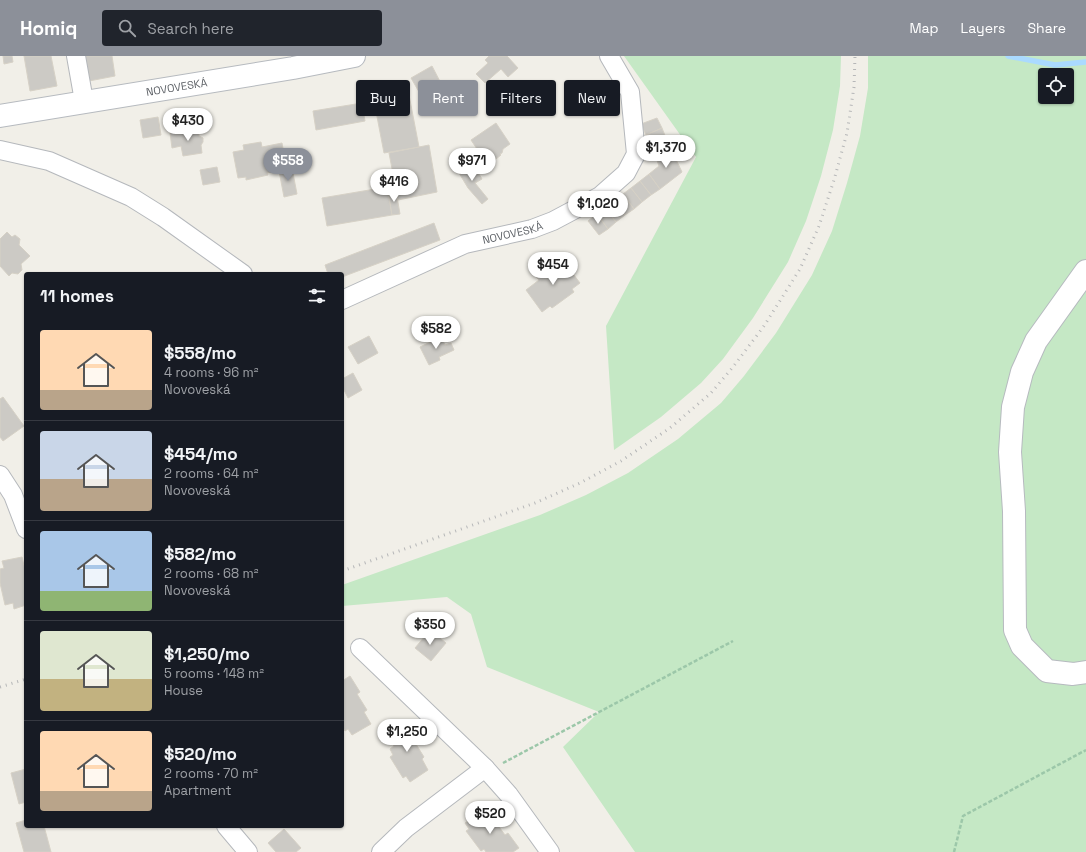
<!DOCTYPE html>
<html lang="en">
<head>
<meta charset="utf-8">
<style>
  body { margin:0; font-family:"Space Grotesk",sans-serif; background:#20242c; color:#f1f3f6; height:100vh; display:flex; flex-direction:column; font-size:15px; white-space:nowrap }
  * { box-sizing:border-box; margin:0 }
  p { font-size:13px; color:#9ea1a6 }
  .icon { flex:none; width:22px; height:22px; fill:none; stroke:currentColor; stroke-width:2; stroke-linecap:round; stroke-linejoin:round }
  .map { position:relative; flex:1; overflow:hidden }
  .drawer { position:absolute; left:24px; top:216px; width:320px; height:556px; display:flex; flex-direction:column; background:#171b24; border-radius:4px; box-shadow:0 1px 3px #0004 }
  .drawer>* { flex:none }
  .banner { position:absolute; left:356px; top:24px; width:380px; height:36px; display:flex; gap:8px }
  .tools { position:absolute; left:1038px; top:12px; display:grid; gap:8px }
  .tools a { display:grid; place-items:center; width:36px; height:36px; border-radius:4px; background:#171b24; box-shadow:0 1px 3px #0004; font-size:20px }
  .price { position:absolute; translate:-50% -34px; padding:0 9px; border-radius:14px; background:#fff; color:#222; font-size:13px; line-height:26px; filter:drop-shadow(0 1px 2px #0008) }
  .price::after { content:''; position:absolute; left:50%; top:24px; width:12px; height:9px; margin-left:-6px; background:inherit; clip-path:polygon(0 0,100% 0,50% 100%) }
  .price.on { background:#8c9099; color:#fff }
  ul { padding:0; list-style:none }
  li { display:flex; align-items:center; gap:12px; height:100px; padding:0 16px }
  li+li { border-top:1px solid #363941 }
  li span { display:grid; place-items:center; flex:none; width:112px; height:80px; border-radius:4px; color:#555 }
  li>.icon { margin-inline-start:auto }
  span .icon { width:48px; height:48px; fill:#fffc; stroke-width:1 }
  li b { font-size:17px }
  h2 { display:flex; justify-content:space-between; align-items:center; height:48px; padding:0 16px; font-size:17px }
  .tag { padding:0 14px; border-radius:4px; background:#171b24; box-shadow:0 1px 3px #0004; font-size:14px; line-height:36px }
  .tag.on { background:#8c9099; color:#fff }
  header { display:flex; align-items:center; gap:24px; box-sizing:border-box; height:56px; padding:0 20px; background:#8c9099; color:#fff }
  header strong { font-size:19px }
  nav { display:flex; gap:22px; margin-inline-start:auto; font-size:14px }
  .search { width:280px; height:36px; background:#20242c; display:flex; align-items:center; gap:10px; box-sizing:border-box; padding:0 14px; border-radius:4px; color:#9ea1a6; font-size:15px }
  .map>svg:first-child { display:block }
  .green { fill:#c5e8c5; fill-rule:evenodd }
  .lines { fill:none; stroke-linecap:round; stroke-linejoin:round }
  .stream { stroke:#aadaff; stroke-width:5.5 }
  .building { fill:#cccac5; stroke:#d6d1c6 }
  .street-casing { stroke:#b5b8bc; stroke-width:20 }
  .secondary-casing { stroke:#b6babf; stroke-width:24 }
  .path { stroke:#9cc7a9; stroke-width:2.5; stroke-dasharray:4 2; stroke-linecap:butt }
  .street { stroke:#fff; stroke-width:18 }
  .secondary { stroke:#fff; stroke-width:22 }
  .rail { stroke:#b6b7b8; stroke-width:3; stroke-dasharray:1 5; stroke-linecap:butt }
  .labels { text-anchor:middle; stroke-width:4; stroke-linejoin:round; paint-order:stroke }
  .street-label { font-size:11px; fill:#5f6368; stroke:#fff }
</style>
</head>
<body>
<header>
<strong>Homiq</strong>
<div class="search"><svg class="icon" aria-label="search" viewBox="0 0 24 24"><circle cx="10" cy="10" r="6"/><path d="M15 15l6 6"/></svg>Search here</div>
<nav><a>Map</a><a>Layers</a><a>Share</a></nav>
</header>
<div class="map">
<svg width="1086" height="796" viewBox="0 0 1086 796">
  <rect width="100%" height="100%" fill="#f1efe8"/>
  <path class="green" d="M 624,0 L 841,0 L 840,30 L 833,74 L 821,120 L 806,165 L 788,206 L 753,262 L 723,303 L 701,327 L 661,361 L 614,394 L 606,270 L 696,101 Z
    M 868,0 L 1086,0 L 1086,796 L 635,796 L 563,691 L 599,656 L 487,611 L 471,558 L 447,541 L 342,550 L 342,529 L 540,459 L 586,439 L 628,417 L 678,383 L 721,347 L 744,320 L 776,277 L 812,219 L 832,175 L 847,127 L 860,80 L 868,32 ZM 1045,19 L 1067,19 L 1067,41 L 1045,41 Z"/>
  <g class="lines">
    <path class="stream" d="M 1008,0 L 1055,9 L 1086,6"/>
  </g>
  <path class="building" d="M 3,0 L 12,0 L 13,6 L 4,8 Z
    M 24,0 L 51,0 L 57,30 L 30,35 Z
    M 85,0 L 112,0 L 115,20 L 89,25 Z
    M 489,0 L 507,0 L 518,12 L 508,21 L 501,13 L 485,27 L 476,18 L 488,7 L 485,4 Z
    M 432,10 L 446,37 L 426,48 L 411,22 Z
    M 409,39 L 419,91 L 384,97 L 374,45 Z
    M 362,47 L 365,65 L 316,74 L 313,55 Z
    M 158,61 L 161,79 L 143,82 L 140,64 Z
    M 657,62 L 662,72 L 646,79 L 641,68 Z
    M 496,67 L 510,88 L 503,93 L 502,97 L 500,98 L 501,99 L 496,103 L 492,100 L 485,105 L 471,84 Z
    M 198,72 L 199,80 L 203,82 L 203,86 L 201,89 L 202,97 L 183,100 L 181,90 L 172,92 L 170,77 Z
    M 662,72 L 666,82 L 650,89 L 646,79 Z
    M 666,82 L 671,93 L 655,99 L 650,89 Z
    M 261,86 L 262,91 L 282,87 L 284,98 L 289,97 L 292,112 L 267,117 L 268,119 L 246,124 L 246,121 L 238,122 L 233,96 L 244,94 L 243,89 Z
    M 429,89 L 437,136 L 398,144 L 389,97 Z
    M 671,93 L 682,116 L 660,133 L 649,118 L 659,110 L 655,99 Z
    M 466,106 L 473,118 L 477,115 L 482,123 L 475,127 L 488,143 L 482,148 L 468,132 L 456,112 Z
    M 217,111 L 220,126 L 203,129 L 200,114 Z
    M 292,112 L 297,138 L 284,141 L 279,115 Z
    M 649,118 L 660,133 L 651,139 L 640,125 Z
    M 640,125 L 651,139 L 642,146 L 631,132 Z
    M 387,131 L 392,159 L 327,170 L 322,142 Z
    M 631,132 L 642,146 L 634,153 L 623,138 Z
    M 396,135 L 400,158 L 392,159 L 388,136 Z
    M 623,138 L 634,153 L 625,159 L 614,145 Z
    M 614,145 L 625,159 L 616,166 L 605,152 Z
    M 605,152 L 616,166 L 608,173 L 597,158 Z
    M 597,158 L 608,173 L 599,179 L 588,165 Z
    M 434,167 L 440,184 L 342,221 L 342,218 L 328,218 L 325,209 Z
    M 7,176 L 12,181 L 15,179 L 20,183 L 19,189 L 30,200 L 21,208 L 22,214 L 18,218 L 12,217 L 9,220 L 0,210 L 0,183 Z
    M 564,206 L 580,227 L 572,233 L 574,236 L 552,252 L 550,250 L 542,256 L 526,234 L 539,224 L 536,221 L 539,219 L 536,215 L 543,210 L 546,214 L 548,212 L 551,215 Z
    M 369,280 L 378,297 L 358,308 L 348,291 Z
    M 441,281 L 445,289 L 451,287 L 454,294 L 439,301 L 440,304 L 429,309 L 420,291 Z
    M 353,317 L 362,334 L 348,342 L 342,330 L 342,323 Z
    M 3,341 L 24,370 L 3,385 L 0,381 L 0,343 Z
    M 22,501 L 26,518 L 26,549 L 14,553 L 13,547 L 5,549 L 0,527 L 0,513 L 4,512 L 2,505 Z
    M 430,574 L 446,587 L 431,605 L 415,592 Z
    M 350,620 L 360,636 L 357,638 L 367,654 L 364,656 L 371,668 L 352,679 L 348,673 L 345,675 L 342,670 L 342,625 Z
    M 408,667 L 418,683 L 414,685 L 424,701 L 422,703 L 428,714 L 410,726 L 406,720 L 403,722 L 390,701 L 393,699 L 390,693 L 394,690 L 388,679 Z
    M 26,713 L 26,746 L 19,748 L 11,717 Z
    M 483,755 L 491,765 L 494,764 L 505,779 L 508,777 L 519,792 L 513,796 L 486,796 L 484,793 L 481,795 L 466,775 L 469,773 L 465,767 Z
    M 26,764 L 26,770 L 44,770 L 51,796 L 24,796 L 16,767 Z
    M 284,773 L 301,792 L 296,796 L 276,796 L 268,787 Z"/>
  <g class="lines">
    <g class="street-casing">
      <g id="street">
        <path d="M 76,0 L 84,45"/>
        <path d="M 0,94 L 49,105 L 131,141 L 163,161 L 243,218"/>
        <path id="s1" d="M 342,244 L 465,188 L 532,173 L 553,165 L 600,140 L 626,117 L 636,98 L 630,36 L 609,0"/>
        <path d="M 0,419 L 13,439 L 26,473"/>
        <path d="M 360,592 L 485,712 L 509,739 L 550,796"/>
        <path d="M 226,770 L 248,796"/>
        <path d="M 381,796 L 406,772 L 485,712"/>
      </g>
    </g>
    <g class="secondary-casing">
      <g id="secondary">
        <path id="s2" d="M 0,60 L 293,12 L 354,0"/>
        <path d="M 1086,215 L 1036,285 L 1022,316 L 1013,351 L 1010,396 L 1014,455 L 1015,574 L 1022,590 L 1047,615 L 1073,618 L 1086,616"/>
      </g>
    </g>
    <path class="path" d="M 503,707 L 733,585
      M 954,796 L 963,760 L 1086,694"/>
    <use href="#street" class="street"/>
    <use href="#secondary" class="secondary"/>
    <path class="rail" d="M 342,515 L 535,447 L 580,427 L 621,405 L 670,372 L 711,337 L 733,311 L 764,270 L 800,213 L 819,170 L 834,124 L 847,77 L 854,31 L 855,0
      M 0,631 L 26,623"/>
  </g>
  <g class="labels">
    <g class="street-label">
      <text dy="4" stroke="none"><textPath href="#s2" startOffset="179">NOVOVESKÁ</textPath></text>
      <text dy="4" stroke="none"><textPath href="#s1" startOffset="184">NOVOVESKÁ</textPath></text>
    </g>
  </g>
</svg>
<div class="tools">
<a><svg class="icon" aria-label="locate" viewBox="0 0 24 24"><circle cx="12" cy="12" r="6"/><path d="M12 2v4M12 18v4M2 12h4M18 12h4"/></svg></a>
</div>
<b class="price" style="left:188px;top:86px">$430</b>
<b class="price" style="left:666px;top:113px">$1,370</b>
<b class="price on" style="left:288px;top:126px">$558</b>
<b class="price" style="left:472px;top:126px">$971</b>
<b class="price" style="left:394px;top:147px">$416</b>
<b class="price" style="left:598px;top:169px">$1,020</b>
<b class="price" style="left:553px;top:230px">$454</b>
<b class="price" style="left:436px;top:294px">$582</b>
<b class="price" style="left:430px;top:590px">$350</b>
<b class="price" style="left:407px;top:697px">$1,250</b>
<b class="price" style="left:490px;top:779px">$520</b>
<div class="banner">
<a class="tag">Buy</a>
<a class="tag on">Rent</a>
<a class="tag">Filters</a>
<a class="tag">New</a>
</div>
<section class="drawer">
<h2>11 homes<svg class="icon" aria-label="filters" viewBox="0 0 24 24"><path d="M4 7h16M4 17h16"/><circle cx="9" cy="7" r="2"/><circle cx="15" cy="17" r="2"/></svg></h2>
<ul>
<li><span style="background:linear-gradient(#ffd9b3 75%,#b9a48a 0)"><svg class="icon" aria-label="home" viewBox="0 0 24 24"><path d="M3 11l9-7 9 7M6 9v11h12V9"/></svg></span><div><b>$558/mo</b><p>4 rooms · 96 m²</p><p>Novoveská</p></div></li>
<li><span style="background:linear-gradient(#c9d6e8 60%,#b9a48a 0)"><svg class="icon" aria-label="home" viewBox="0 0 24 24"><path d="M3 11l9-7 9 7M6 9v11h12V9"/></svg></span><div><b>$454/mo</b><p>2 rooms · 64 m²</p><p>Novoveská</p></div></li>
<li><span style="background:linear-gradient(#a9c7e8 75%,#8fb573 0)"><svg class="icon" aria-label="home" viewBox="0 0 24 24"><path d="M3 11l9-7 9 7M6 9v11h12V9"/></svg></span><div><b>$582/mo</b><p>2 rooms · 68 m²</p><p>Novoveská</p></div></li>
<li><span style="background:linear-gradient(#dfe7d0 60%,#c2b280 0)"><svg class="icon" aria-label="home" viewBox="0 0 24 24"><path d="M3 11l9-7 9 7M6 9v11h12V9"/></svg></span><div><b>$1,250/mo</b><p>5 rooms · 148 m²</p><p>House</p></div></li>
<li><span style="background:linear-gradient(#ffd9b3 75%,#b9a48a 0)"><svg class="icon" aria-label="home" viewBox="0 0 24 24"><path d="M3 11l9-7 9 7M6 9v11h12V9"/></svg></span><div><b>$520/mo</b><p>2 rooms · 70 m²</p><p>Apartment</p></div></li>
</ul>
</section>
</div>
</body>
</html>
